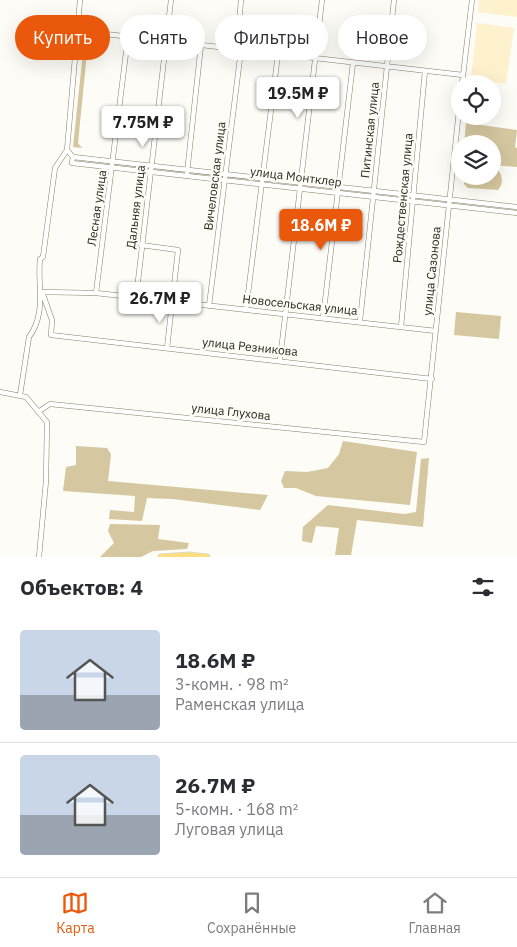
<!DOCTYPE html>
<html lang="ru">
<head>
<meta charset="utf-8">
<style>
  body { margin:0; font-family:"IBM Plex Sans",sans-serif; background:#f2f2f3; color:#2b2b33; height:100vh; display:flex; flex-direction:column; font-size:19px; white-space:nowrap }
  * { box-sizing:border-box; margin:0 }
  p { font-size:16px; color:#7c7c81 }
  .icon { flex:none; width:28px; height:28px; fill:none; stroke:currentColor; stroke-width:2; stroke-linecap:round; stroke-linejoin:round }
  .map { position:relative; height:557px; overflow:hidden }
  .details { display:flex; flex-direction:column; background:#fff; flex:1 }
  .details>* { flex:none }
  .top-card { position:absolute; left:15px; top:15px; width:488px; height:45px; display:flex; gap:10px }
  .fabs { position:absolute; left:451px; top:75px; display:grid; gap:10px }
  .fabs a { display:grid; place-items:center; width:50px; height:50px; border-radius:50%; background:#fff; box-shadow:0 5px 20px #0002; font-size:25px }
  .price { position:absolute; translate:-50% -42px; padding:0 11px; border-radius:5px; background:#fff; color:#222; font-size:16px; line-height:32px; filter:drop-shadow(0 1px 2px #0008) }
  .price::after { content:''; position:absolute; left:50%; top:30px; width:15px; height:11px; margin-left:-8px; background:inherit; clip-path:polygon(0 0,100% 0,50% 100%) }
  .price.selected { background:#ea580c; color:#fff }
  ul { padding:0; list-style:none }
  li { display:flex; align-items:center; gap:15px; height:125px; padding:0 20px }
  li+li { border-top:1px solid #e1e1e2 }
  li span { display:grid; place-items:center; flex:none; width:140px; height:100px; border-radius:5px; color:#555 }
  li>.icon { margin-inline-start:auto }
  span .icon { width:60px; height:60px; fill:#fffc; stroke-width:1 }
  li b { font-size:21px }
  h2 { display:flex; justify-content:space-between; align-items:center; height:60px; padding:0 20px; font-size:21px }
  .chip { padding:0 18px; border-radius:22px; background:#fff; box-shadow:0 5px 20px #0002; font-size:18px; line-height:45px }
  .chip.selected { background:#ea580c; color:#fff }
  .tab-bar { display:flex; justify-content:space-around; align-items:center; height:70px; border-top:1px solid #e1e1e2; background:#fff; font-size:14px; color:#7c7c81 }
  .tab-bar a { display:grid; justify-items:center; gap:2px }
  .tab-bar .selected { color:#ea580c }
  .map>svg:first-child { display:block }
  .built { fill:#fef1cd }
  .green { fill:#d5c79f }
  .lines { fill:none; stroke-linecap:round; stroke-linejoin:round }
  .minor-casing { stroke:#887f66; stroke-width:5.5 }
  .major-casing { stroke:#d9d8d6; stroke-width:7 }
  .minor { stroke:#fff; stroke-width:4.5 }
  .major { stroke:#fce080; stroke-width:5.5 }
  .labels { text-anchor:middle; stroke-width:5; stroke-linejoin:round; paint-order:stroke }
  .street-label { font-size:12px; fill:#2c281d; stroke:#fdfcf6 }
</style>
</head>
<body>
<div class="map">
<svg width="517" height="557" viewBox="0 0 517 557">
  <rect width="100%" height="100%" fill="#fdfcf6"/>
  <path class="built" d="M 479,0 L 517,0 L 517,17 L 478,12 Z
    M 477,23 L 514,28 L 506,84 L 471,79 Z"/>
  <path class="green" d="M 85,33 L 89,33 L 78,143 L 82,148 L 73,147 Z
    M 466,123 L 517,130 L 515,147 L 517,148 L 517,167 L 493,165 L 492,144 L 464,144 Z
    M 493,170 L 499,171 C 503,177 503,185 498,190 L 468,188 L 464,184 L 464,176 L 492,176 Z
    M 456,312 L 501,316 L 499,339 L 454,335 Z
    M 343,441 L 417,452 L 410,505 L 316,496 L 296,488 L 284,488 L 281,481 L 285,471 L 307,472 L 328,468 L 339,454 Z
    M 76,446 L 107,448 L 111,454 L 108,481 L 268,495 L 260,510 L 173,499 L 147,498 L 142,521 L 109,519 L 110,510 L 134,512 L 135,496 L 63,491 L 66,467 L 76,465 Z
    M 429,458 L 423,527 L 357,520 L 351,555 L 335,555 L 339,528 L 316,526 L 312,543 L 302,541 L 303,527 L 328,505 L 404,514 L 416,512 L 421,459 Z
    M 110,524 L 160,525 L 158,539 L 189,543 L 187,549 L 153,551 L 141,557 L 100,557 L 114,543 L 108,531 Z"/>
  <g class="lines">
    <g class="minor-casing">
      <path id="minor" d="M 79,31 L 463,75
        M 237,49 L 241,0
        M 462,84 L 472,0
        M 67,150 L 73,157 L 72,163 L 517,213
        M 73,157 L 517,207
        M 187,173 L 201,45
        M 141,245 L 178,250 L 167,348
        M 96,293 L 128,37
        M 136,298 L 171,0
        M 209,306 L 241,50
        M 246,310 L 278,54
        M 323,318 L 353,63
        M 360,321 L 394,0
        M 401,327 L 425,71
        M 280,360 L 322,0
        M 432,379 L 51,335 L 52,320 L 42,292 L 96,293 L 436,331
        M 0,392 L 26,397 L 47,422 L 46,481 L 39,557
        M 20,395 L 29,337 C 47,313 37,285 40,259 L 43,257 L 55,168 L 67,150 L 80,0
        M 38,412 L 50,404 L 424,442 L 460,101"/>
    </g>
    <g class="major-casing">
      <path id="major" d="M 161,557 L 189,555 L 207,557"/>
    </g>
    <use href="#minor" class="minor"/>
    <use href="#major" class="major"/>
  </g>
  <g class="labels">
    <g class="street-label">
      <text transform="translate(370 130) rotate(-84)" y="4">Питинская улица</text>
      <text transform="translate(215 176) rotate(-83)" y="4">Вичеловская улица</text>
      <text transform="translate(296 177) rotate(7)" y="4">улица Монтклер</text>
      <text transform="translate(403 198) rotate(-85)" y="4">Рождественская улица</text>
      <text transform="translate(136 207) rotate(-83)" y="4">Дальняя улица</text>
      <text transform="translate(97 208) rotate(-82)" y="4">Лесная улица</text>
      <text transform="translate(432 271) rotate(-84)" y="4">улица Сазонова</text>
      <text transform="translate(300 305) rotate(6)" y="4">Новосельская улица</text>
      <text transform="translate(250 347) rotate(6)" y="4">улица Резникова</text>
      <text transform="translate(231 412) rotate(6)" y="4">улица Глухова</text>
    </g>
  </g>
</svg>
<div class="fabs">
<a><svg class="icon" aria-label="locate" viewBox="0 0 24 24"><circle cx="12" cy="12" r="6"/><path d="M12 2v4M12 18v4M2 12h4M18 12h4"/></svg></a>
<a><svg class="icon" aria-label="layers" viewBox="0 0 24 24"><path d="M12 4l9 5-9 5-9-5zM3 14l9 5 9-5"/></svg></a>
</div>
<b class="price" style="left:298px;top:119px">19.5M ₽</b>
<b class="price" style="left:143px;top:148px">7.75M ₽</b>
<b class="price selected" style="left:321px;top:251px">18.6M ₽</b>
<b class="price" style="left:160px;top:324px">26.7M ₽</b>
<div class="top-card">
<a class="chip selected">Купить</a>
<a class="chip">Снять</a>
<a class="chip">Фильтры</a>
<a class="chip">Новое</a>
</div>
</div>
<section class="details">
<h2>Объектов: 4<svg class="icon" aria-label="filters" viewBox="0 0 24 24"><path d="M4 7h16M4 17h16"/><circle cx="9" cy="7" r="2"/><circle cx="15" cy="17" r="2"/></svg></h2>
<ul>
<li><span style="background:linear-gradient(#c9d6e8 65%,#9aa5b1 0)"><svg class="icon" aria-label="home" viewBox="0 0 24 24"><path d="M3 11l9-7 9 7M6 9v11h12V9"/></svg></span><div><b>18.6M ₽</b><p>3-комн. · 98 m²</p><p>Раменская улица</p></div></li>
<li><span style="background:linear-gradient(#c9d6e8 60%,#9aa5b1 0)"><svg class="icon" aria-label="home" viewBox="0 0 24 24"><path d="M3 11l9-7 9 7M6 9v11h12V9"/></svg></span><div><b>26.7M ₽</b><p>5-комн. · 168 m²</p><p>Луговая улица</p></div></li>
</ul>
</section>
<nav class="tab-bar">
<a class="selected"><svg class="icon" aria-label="map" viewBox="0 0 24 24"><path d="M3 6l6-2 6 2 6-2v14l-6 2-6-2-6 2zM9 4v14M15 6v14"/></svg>Карта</a>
<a><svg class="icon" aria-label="saved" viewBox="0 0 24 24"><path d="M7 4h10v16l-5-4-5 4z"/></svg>Сохранённые</a>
<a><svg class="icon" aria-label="home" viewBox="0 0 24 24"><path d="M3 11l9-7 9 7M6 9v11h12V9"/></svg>Главная</a>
</nav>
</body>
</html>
